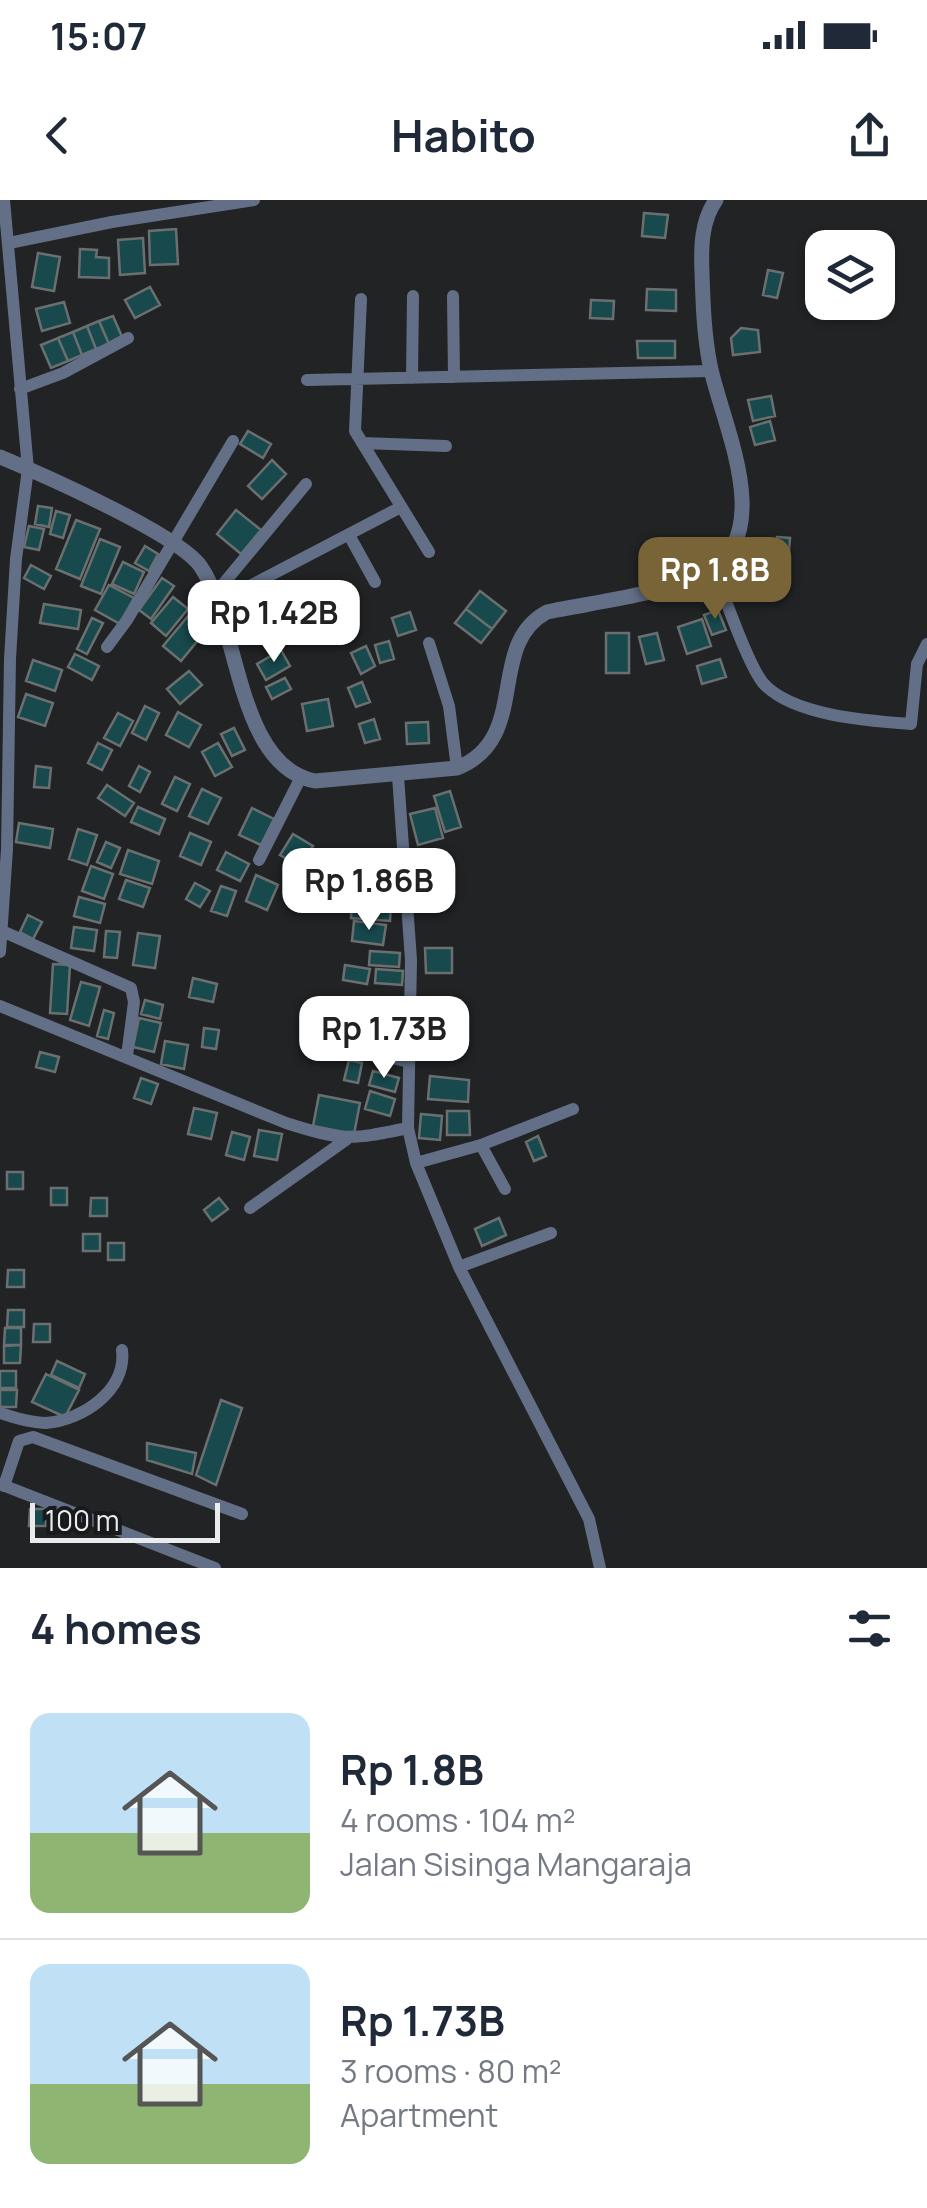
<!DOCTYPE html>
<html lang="en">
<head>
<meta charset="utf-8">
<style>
  body { margin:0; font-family:Manrope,sans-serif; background:#f6f6f7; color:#1f2937; height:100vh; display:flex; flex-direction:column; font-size:38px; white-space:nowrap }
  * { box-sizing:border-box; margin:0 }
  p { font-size:32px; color:#747a83 }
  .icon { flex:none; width:55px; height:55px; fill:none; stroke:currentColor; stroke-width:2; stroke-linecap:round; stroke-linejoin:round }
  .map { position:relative; height:1368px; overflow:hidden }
  .side { display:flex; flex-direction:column; background:#fff; flex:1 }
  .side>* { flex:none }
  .buttons { position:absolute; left:805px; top:30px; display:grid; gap:20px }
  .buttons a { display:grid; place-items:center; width:90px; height:90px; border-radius:20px; background:#fff; box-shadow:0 2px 8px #0004; font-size:50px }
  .scale { position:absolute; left:30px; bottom:25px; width:190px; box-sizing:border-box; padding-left:10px; border:5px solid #eaebec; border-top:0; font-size:28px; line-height:35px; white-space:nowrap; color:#eaebec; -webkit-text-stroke:8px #181a1b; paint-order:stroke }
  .price { position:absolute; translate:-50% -85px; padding:0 22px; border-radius:20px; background:#fff; color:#222; font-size:32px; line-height:65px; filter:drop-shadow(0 2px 5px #0008) }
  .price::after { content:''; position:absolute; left:50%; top:60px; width:30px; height:22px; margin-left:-15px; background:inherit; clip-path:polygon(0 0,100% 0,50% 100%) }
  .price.current { background:#796437; color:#fff }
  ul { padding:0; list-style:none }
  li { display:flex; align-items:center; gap:30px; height:250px; padding:0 30px }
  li+li { border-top:2px solid #e0e1e3 }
  li span { display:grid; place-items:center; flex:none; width:280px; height:200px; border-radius:20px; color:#555 }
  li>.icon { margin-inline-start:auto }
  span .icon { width:120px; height:120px; fill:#fffc; stroke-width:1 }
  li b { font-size:42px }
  h2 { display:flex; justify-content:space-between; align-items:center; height:120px; padding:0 30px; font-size:42px }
  .status { display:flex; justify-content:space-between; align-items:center; height:70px; padding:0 50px; background:#fff; direction:ltr }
  .status svg { height:28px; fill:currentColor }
  header { display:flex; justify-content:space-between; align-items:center; height:130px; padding:0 30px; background:#fff; font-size:45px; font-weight:700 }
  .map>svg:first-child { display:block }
  .building { fill:#17494d; stroke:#6b6f6f; stroke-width:2.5 }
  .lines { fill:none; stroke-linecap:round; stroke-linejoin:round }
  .minor { stroke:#636f87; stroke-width:12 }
  .tertiary { stroke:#636f87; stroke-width:15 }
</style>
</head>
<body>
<div class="status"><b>15:07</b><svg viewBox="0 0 49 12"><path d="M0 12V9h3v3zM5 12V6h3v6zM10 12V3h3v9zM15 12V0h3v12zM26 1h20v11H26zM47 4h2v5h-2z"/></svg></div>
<header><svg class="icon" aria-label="back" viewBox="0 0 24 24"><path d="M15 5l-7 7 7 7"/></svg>Habito<svg class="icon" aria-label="share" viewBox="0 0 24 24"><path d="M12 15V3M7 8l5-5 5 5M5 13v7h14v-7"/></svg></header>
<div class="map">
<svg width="927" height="1368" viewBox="0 0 927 1368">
  <rect width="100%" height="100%" fill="#212324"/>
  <path class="building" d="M 644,13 L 668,15 L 665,38 L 642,36 Z
    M 176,29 L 178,64 L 150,65 L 149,31 Z
    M 143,38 L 145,73 L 120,75 L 118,40 Z
    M 80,49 L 97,50 L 96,57 L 109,58 L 109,78 L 79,77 Z
    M 38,53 L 60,57 L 54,91 L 32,87 Z
    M 768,70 L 783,73 L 777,98 L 763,95 Z
    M 150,87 L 160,105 L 135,118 L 125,100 Z
    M 647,89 L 676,90 L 676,111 L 646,110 Z
    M 591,100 L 614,101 L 613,119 L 590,118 Z
    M 64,102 L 70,123 L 42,131 L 36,109 Z
    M 113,116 L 123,139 L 109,144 L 99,121 Z
    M 99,121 L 109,144 L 96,149 L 87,126 Z
    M 87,126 L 96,149 L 82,155 L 73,132 Z
    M 741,128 L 758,130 L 760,152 L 733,155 L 731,138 Z
    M 73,132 L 82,155 L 68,161 L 58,138 Z
    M 58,138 L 68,161 L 51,168 L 41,145 Z
    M 637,141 L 675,141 L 675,158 L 638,158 Z
    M 771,196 L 775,216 L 753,221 L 748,200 Z
    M 770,221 L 775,240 L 755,245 L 750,227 Z
    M 248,231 L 271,244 L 263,258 L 240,244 Z
    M 272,260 L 286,274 L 262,299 L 248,286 Z
    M 38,306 L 52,308 L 49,327 L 35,324 Z
    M 236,310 L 261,330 L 241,354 L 217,334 Z
    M 56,311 L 70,315 L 63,338 L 50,334 Z
    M 76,320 L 100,329 L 80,379 L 56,369 Z
    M 29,326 L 44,329 L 39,350 L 24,347 Z
    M 777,337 L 790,338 L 788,365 L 775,364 Z
    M 100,339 L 120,347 L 101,394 L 81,386 Z
    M 760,339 L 775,343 L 772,359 L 756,355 Z
    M 145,346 L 158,354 L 149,371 L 135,363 Z
    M 123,362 L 144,372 L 134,394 L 112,384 Z
    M 31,365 L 51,376 L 44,389 L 24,378 Z
    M 162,378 L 174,386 L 151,419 L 139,410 Z
    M 109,385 L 134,398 L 120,424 L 95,410 Z
    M 480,391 L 506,411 L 492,429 L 466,409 Z
    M 247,395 L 252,412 L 237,417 L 231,399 Z
    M 173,397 L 188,409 L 166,436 L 151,423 Z
    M 44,404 L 81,410 L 78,429 L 40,423 Z
    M 194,409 L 212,423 L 181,461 L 163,446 Z
    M 466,409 L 492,429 L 481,443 L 455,423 Z
    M 718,410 L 726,430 L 712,435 L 704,415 Z
    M 410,412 L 416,430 L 398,436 L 392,418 Z
    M 92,418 L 103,423 L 87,454 L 77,449 Z
    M 702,419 L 711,446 L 687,454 L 678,427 Z
    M 606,433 L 629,433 L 629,473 L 606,473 Z
    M 657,433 L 664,460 L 646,464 L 639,437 Z
    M 389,441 L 394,459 L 380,463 L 375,445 Z
    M 366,446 L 375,466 L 361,474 L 351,453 Z
    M 281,450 L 290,466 L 266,480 L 257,464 Z
    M 75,454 L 99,466 L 92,480 L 68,467 Z
    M 720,459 L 726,477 L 702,484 L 697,466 Z
    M 33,460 L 62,470 L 55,491 L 26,481 Z
    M 189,471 L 202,485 L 180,504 L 167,489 Z
    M 285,478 L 291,489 L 272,499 L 266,487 Z
    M 362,482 L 370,502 L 356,507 L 348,488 Z
    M 26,494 L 53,503 L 45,526 L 18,517 Z
    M 328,499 L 333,526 L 307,531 L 302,504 Z
    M 145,506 L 159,513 L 146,540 L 132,533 Z
    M 178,512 L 201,525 L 189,547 L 166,535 Z
    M 118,513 L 133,521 L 120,546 L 104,538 Z
    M 374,519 L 380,539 L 365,543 L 359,524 Z
    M 428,522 L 429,543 L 407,544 L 406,523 Z
    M 234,528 L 245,550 L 232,556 L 221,534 Z
    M 98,543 L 112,550 L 102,570 L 88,563 Z
    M 218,543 L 232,567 L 215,576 L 202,552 Z
    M 36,566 L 51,568 L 49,588 L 34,587 Z
    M 139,566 L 150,572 L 140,592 L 129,586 Z
    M 175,577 L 190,584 L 177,611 L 162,604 Z
    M 107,585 L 134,603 L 125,616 L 98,598 Z
    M 202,589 L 221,598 L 208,624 L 189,616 Z
    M 450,591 L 461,627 L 445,632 L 434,596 Z
    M 138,607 L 165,619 L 159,634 L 131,622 Z
    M 252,608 L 274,619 L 261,645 L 239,635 Z
    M 435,608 L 443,638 L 418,645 L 410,614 Z
    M 19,623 L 53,629 L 50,648 L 16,642 Z
    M 78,629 L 97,635 L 87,665 L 69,659 Z
    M 190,633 L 211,642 L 201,665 L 180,656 Z
    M 293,634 L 313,646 L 300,667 L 280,655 Z
    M 106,642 L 120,648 L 111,668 L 97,662 Z
    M 128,650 L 159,661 L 152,684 L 120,674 Z
    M 226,652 L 249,664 L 240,681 L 217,670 Z
    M 91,666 L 113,674 L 104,699 L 82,691 Z
    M 355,670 L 390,672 L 389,700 L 354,699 Z
    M 256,675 L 278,685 L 267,710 L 246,701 Z
    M 126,680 L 150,688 L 143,707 L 119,699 Z
    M 195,683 L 210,691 L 200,707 L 186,699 Z
    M 221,686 L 236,691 L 227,716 L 211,711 Z
    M 79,697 L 105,704 L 100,723 L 74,716 Z
    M 352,700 L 391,704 L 390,721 L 351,718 Z
    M 28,715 L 42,722 L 33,739 L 20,732 Z
    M 354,721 L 386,725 L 383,745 L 352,741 Z
    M 74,727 L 97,730 L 94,751 L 71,748 Z
    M 106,731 L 120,732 L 117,758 L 104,757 Z
    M 138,733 L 160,736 L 155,768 L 133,765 Z
    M 425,748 L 452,748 L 452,773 L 426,773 Z
    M 370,751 L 400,753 L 399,767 L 369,765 Z
    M 53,764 L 70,765 L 67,814 L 50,813 Z
    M 345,765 L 370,769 L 367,784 L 343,780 Z
    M 376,769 L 403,771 L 402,785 L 375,783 Z
    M 193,778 L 217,784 L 213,802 L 189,797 Z
    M 81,782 L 100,787 L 89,826 L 70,820 Z
    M 145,800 L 163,805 L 160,819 L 141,814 Z
    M 104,810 L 114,813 L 108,839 L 97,836 Z
    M 334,810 L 356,815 L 351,836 L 329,831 Z
    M 139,818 L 161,823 L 154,852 L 133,847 Z
    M 204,828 L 219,830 L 216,849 L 202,847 Z
    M 384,835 L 404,837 L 402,851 L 382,848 Z
    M 418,838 L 440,840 L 438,855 L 416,852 Z
    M 165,841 L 188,845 L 184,869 L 161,864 Z
    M 40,852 L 59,857 L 55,872 L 36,867 Z
    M 349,860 L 362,863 L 358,883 L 344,880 Z
    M 373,871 L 399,878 L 395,892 L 369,885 Z
    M 430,876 L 469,880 L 468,902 L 428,899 Z
    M 141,878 L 158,884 L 151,904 L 134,898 Z
    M 370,891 L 395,899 L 390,916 L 365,909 Z
    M 319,895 L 360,903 L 354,934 L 313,926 Z
    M 194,908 L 217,913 L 211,939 L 188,934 Z
    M 447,911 L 469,911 L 470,935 L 447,935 Z
    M 421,914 L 442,916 L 440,940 L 419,938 Z
    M 259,930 L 282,934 L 277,960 L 254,956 Z
    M 232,932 L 250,937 L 244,960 L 226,955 Z
    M 538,936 L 546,956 L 534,961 L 526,942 Z
    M 7,972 L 23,972 L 23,989 L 7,989 Z
    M 51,988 L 67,988 L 67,1005 L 51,1005 Z
    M 91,998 L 107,998 L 107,1016 L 90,1016 Z
    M 219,998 L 228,1009 L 212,1021 L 204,1010 Z
    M 499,1018 L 506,1035 L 482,1046 L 475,1029 Z
    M 83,1034 L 100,1034 L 100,1051 L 83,1051 Z
    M 108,1043 L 124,1043 L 124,1060 L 108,1060 Z
    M 8,1070 L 24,1070 L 24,1087 L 7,1087 Z
    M 8,1110 L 24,1110 L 24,1127 L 7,1127 Z
    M 34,1124 L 50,1124 L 50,1142 L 33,1142 Z
    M 5,1128 L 21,1128 L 21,1145 L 4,1145 Z
    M 21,1145 L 20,1163 L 4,1163 L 4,1146 Z
    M 57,1161 L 85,1174 L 79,1188 L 51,1175 Z
    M 0,1171 L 16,1171 L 16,1188 L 0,1188 Z
    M 46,1174 L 79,1190 L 65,1217 L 32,1202 Z
    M 0,1190 L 17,1190 L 16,1207 L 0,1207 Z
    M 221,1200 L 242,1208 L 216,1285 L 196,1275 Z
    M 147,1243 L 196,1253 L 192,1274 L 147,1260 Z
    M 30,1309 L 46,1309 L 46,1326 L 29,1326 Z"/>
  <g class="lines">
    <path class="minor" d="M 9,43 L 112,22 L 254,0
      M 453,96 L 454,177
      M 361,99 L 355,231 L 429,352
      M 412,178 L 413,96
      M 307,180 L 712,171
      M 20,189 L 63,173 L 128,138
      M 362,243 L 446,246
      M 349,335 L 375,382
      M 713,369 C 725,396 747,463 763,483 C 792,516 870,521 911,524 L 917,464 L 927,444
      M 214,395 L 306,284
      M 217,403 L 401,307
      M 429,443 L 449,506 L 457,568
      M 107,447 L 127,420 L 233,241
      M 259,660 L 300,579
      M 2,731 L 131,788 L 134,802 L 127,856
      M 0,752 L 7,649 L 10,459 L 16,359 L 28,269 L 4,0
      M 0,806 L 286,923 C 343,941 350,940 408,928 L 411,760 L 398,576
      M 341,846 L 409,862
      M 408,928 L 416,963 L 459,1067 L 551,1033
      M 481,945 L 505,989
      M 416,963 L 481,945 L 573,909
      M 250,1008 L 347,939
      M 459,1067 L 589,1319 L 600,1368
      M 0,1213 C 15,1218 31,1223 46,1223 C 83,1220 127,1190 122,1150
      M 0,1284 L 215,1368
      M 4,1286 L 19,1241 L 33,1237 L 242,1314"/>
    <path class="tertiary" d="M 0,257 C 41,274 180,335 201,367 C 239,423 236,566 315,581 L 457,568 C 532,538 485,445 547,412 C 594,402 668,394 709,371 C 777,331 721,221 710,165 C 704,135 703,104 702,73 C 701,48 701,21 716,0"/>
  </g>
</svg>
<div class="buttons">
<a><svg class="icon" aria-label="layers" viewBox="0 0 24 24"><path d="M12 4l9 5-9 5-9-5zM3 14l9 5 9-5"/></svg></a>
</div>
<div class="scale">100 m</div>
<b class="price current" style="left:715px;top:422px">Rp 1.8B</b>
<b class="price" style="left:274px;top:465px">Rp 1.42B</b>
<b class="price" style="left:369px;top:733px">Rp 1.86B</b>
<b class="price" style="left:384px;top:881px">Rp 1.73B</b>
</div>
<section class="side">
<h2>4 homes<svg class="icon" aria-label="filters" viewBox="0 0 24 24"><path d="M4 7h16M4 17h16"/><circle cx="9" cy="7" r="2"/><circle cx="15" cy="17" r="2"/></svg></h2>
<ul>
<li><span style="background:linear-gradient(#bfe0f5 60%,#8fb573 0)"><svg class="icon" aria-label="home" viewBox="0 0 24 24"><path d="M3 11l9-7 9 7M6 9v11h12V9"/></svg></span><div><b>Rp 1.8B</b><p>4 rooms · 104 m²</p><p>Jalan Sisinga Mangaraja</p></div></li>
<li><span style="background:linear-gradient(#bfe0f5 60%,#8fb573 0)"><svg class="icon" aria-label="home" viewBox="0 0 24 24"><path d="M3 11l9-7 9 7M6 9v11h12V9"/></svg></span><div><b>Rp 1.73B</b><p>3 rooms · 80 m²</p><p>Apartment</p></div></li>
</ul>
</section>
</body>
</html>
